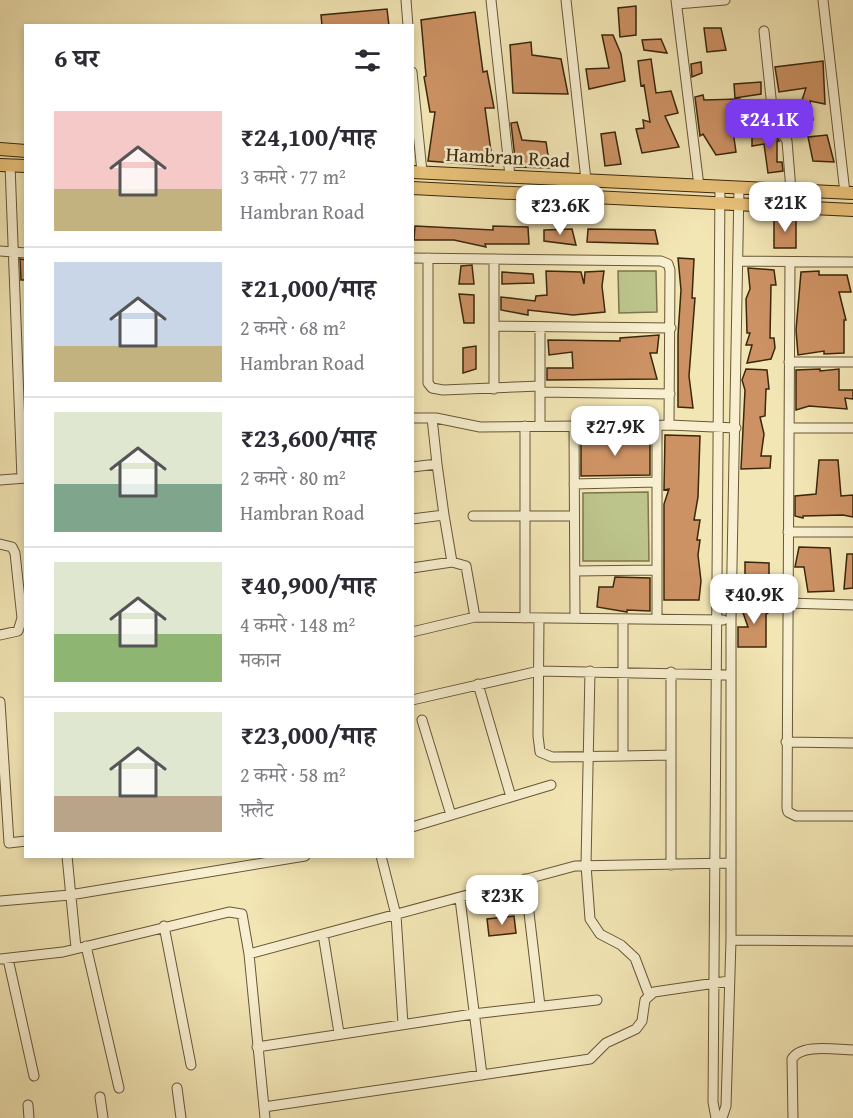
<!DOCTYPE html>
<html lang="hi">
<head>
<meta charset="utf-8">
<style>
  body { margin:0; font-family:"Gentium Book Plus","Noto Serif Devanagari",serif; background:#f2f2f3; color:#2b2b33; height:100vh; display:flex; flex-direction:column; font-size:22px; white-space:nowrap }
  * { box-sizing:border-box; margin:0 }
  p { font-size:20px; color:#7c7c81 }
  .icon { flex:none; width:33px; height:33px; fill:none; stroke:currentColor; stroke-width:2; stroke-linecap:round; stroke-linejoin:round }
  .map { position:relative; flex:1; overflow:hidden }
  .drawer { position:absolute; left:24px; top:24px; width:390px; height:834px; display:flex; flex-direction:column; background:#fff; border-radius:0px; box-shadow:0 3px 9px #0003 }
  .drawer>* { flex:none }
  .price { position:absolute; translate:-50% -51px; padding:0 14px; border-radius:12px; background:#fff; color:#222; font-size:20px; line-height:39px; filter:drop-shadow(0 2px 3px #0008) }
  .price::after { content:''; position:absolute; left:50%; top:36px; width:18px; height:14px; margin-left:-9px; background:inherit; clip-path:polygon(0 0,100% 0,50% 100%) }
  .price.current { background:#7c3aed; color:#fff }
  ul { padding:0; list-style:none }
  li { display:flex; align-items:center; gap:18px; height:150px; padding:0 30px }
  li+li { border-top:2px solid #e1e1e2 }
  li span { display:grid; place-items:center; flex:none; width:168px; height:120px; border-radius:0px; color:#555 }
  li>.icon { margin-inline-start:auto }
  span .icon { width:72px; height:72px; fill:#fffc; stroke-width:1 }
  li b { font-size:26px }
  h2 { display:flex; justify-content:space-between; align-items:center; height:72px; padding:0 30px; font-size:26px }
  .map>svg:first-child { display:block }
  .green { fill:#bcc48c; stroke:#7b764c; stroke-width:1.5 }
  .building { fill:#cd9264; stroke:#3a270c; stroke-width:1.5 }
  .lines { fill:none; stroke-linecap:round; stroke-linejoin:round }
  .minor-casing { stroke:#685736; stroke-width:11 }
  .major-casing { stroke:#3a270c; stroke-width:14 }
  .minor { stroke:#f7efcf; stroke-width:9 }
  .major { stroke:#eac37a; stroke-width:12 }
  .labels { text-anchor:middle; stroke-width:5; stroke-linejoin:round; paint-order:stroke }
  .street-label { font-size:20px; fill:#3a270c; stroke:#f7efcf }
</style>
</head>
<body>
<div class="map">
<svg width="853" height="1118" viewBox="0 0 853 1118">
  <rect width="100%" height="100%" fill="#f3e6b5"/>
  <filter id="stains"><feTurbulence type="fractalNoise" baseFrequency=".00333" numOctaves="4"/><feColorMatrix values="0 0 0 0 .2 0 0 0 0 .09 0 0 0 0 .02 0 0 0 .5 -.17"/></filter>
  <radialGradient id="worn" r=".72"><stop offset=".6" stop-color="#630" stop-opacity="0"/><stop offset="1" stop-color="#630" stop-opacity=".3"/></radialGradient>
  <path class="green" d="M 618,271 L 656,271 L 657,312 L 619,313 Z
    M 648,492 L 649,561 L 583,561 L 583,493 Z"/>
  <path class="building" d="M 636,6 L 636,35 L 620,37 L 618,8 Z
    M 387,9 L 389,26 L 322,26 L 321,15 Z
    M 475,12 L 483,72 L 487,71 L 494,108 L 485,108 L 493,166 L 428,161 L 435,112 L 430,112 L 424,77 L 426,76 L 421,20 Z
    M 704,28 L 721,28 L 726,50 L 707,52 Z
    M 602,35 L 613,35 L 621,54 L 625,81 L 589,89 L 586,69 L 609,68 Z
    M 661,39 L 667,53 L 644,50 L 642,40 Z
    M 531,42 L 532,55 L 561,59 L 568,94 L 513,93 L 510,45 Z
    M 651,59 L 656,93 L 671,91 L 678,113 L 665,116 L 679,147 L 642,153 L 636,129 L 644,128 L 643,120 L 650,122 L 644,85 L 641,86 L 638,61 Z
    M 823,61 L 825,104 L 810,101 L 813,120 L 784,123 L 781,105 L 800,106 L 806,88 L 779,92 L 775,67 Z
    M 701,62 L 702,73 L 692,77 L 691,64 Z
    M 761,82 L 761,94 L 735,98 L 734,84 Z
    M 703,95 L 704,100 L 740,99 L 740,102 L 750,103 L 749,120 L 732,124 L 736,152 L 716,155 L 703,134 L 700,136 L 695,97 Z
    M 517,122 L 522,140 L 546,142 L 550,168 L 516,167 L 511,123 Z
    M 615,132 L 621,164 L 605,166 L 601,134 Z
    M 774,132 L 779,141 L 777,141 L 777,162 L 782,162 L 783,171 L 768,173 L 764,144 L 752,146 L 752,134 Z
    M 827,135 L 834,162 L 813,161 L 808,137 Z
    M 774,217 L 796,217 L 796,248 L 774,248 Z
    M 415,226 L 493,230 L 493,226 L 528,227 L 529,244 L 485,244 L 486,247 L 454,240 L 414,240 Z
    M 572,229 L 576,245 L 544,241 L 544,230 Z
    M 588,229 L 655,230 L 658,244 L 587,242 Z
    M 678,258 L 694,259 L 692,298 L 695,298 L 689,376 L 693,408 L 678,407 L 678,335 L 681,290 Z
    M 20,259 L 26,260 L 26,280 L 21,280 Z
    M 472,265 L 474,284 L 459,284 L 461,266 Z
    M 748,268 L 774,270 L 776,285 L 771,285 L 770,338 L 774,338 L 775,348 L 771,359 L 747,363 L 752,345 L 746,345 L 750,333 L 747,333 L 746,299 L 750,289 Z
    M 546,271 L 581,272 L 584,284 L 585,272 L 604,271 L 602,286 L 605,312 L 573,315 L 528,310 L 528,315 L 501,310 L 501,297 L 535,301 L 536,296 L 547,295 Z
    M 819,271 L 819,275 L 847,275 L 851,292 L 839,292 L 846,320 L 844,320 L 844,353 L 824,354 L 824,351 L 798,355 L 796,330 L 801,272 Z
    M 502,272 L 533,274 L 534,283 L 502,284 Z
    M 459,294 L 474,295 L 474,323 L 464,323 Z
    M 659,335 L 657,353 L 650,353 L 657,379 L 547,380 L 547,368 L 573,368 L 572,352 L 549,355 L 548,340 L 620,341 L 620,338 Z
    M 476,346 L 476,369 L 463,373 L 463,348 Z
    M 746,369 L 767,370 L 769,389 L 766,389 L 765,416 L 760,417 L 764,434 L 761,456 L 771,456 L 770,468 L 741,469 L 745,390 L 742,380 Z
    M 820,369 L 820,371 L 839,369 L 839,390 L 853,390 L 853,399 L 845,398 L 847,409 L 809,406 L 796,410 L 796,370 Z
    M 665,435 L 700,436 L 698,497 L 694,520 L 700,520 L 697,540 L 700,540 L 698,555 L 701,581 L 699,600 L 664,600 L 664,504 L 669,489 L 664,490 Z
    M 599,436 L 650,440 L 650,475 L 581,476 L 581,439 Z
    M 819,460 L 838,460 L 841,496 L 853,495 L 853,517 L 843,515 L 803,516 L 803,518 L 795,516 L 795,496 L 816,494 Z
    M 799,547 L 830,548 L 834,591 L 808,592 L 804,567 L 795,567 Z
    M 847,554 L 853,554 L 853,588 L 844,589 Z
    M 745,562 L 769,563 L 769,590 L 745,593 Z
    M 615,577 L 650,578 L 650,611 L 627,610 L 627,612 L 597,607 L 599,587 L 613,587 Z
    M 739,601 L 771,604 L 768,613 L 766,614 L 766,647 L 738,647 L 738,627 L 748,627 Z
    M 514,916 L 516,933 L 489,936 L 487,919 Z"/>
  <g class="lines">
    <g class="minor-casing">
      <path id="minor" d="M 406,0 L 408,26
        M 491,0 L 510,176
        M 566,0 L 586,180
        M 676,0 L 699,186
        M 823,0 L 845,193
        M 677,4 L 725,0
        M 764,31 L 773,117 L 787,141 L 791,190
        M 412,72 L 422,172
        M 10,165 L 22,478
        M 0,251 L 26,253
        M 412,258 L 661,261 L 668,264 L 670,270 L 669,425
        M 428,258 L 428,383 L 432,388 L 443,390 L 540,386
        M 494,259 L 494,389
        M 739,261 L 853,262
        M 790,262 L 787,808 L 788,812 L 796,816 L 853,816
        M 494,326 L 671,328
        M 540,328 L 540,426
        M 789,362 L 853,362
        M 540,392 L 670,394
        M 412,418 L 436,418 L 480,427 L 669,425 L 736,428
        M 574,426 L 575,618
        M 789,428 L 853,428
        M 412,467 L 437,464 L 432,418
        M 0,480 L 26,478
        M 574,484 L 657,482
        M 444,515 L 452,562
        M 473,516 L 574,516
        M 412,519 L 444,515 L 437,464
        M 788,532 L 853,532
        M 0,544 L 12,547 L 15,553 L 22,618 L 18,631 L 0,635
        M 412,568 L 452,562 L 466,566 L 475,617
        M 575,571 L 657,570 L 657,425
        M 787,603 L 853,605
        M 525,618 L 525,426
        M 539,618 L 538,736 L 540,752 L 552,757 L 623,756
        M 623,619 L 623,756 L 671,755
        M 657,619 L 657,570
        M 412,632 L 475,617 L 723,620
        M 590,671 L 586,865 L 590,919 L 600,934 L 621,945 L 635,958 L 649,995
        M 478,684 L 511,797 L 551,785
        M 412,700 L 539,671 L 731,675
        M 0,702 L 9,843 L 26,841
        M 422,720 L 451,815
        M 786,742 L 853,743
        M 412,827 L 511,797
        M 67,856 L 76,948
        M 381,856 L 396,915 L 403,1024
        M 671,865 L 671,672
        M 525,879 L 540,1006
        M 460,899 L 482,1075
        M 0,901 L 70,895 L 305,856
        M 164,926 L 191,1065
        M 323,934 L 339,1033
        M 731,940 L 853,941
        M 86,946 L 119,1088
        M 249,954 L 575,866 L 730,863
        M 0,959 L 63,952 L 229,912 L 242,914 L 249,954 L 265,1118
        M 8,959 L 34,1076
        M 257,1047 L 473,1014 L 597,1000
        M 177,1088 L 181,1118
        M 100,1097 L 103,1118
        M 28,1105 L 29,1118
        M 264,1107 L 590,1059 L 606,1043 L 636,1029 L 642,1021 L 645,1000 L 654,992 L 729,981
        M 716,1118 L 713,1102 L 720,187
        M 722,1118 L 726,1106 L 731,940 L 731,620 L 739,188
        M 793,1118 L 792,1059 C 801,1043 837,1050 853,1050"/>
    </g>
    <g class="major-casing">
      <path id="major" d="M 0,149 L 26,151
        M 0,165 L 26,166
        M 412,172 L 853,193
        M 412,188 L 853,210"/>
    </g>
    <use href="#minor" class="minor"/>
    <use href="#major" class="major"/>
  </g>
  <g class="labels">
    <g class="street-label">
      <text transform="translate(508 157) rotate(3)" y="7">Hambran Road</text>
    </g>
  </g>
  <rect width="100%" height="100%" filter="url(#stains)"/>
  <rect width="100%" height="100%" fill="url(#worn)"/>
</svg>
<b class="price current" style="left:769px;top:150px">₹24.1K</b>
<b class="price" style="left:785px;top:233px">₹21K</b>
<b class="price" style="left:560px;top:236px">₹23.6K</b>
<b class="price" style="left:615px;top:457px">₹27.9K</b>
<b class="price" style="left:754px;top:625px">₹40.9K</b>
<b class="price" style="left:502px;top:926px">₹23K</b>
<section class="drawer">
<h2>6 घर<svg class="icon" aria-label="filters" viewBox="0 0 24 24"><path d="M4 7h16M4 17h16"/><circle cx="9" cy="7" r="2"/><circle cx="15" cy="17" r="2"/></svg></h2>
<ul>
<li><span style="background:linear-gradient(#f6c9c9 65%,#c2b280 0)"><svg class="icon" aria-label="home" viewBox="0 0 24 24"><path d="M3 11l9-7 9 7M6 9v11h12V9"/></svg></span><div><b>₹24,100/माह</b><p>3 कमरे · 77 m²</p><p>Hambran Road</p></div></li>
<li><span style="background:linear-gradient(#c9d6e8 70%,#c2b280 0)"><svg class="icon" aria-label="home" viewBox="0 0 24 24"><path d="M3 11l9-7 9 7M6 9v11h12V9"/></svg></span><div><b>₹21,000/माह</b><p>2 कमरे · 68 m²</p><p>Hambran Road</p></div></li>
<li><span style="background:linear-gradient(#dfe7d0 60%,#7fa58c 0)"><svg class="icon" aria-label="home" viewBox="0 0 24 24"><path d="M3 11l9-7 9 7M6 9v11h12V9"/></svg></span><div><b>₹23,600/माह</b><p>2 कमरे · 80 m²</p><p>Hambran Road</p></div></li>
<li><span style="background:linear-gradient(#dfe7d0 60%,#8fb573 0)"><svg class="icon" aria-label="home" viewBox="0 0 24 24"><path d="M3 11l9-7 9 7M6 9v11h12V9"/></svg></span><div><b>₹40,900/माह</b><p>4 कमरे · 148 m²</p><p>मकान</p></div></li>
<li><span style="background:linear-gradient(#dfe7d0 70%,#b9a48a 0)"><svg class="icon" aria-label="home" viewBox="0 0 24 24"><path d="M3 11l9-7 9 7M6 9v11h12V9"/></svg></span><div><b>₹23,000/माह</b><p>2 कमरे · 58 m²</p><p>फ़्लैट</p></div></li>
</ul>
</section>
</div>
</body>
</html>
